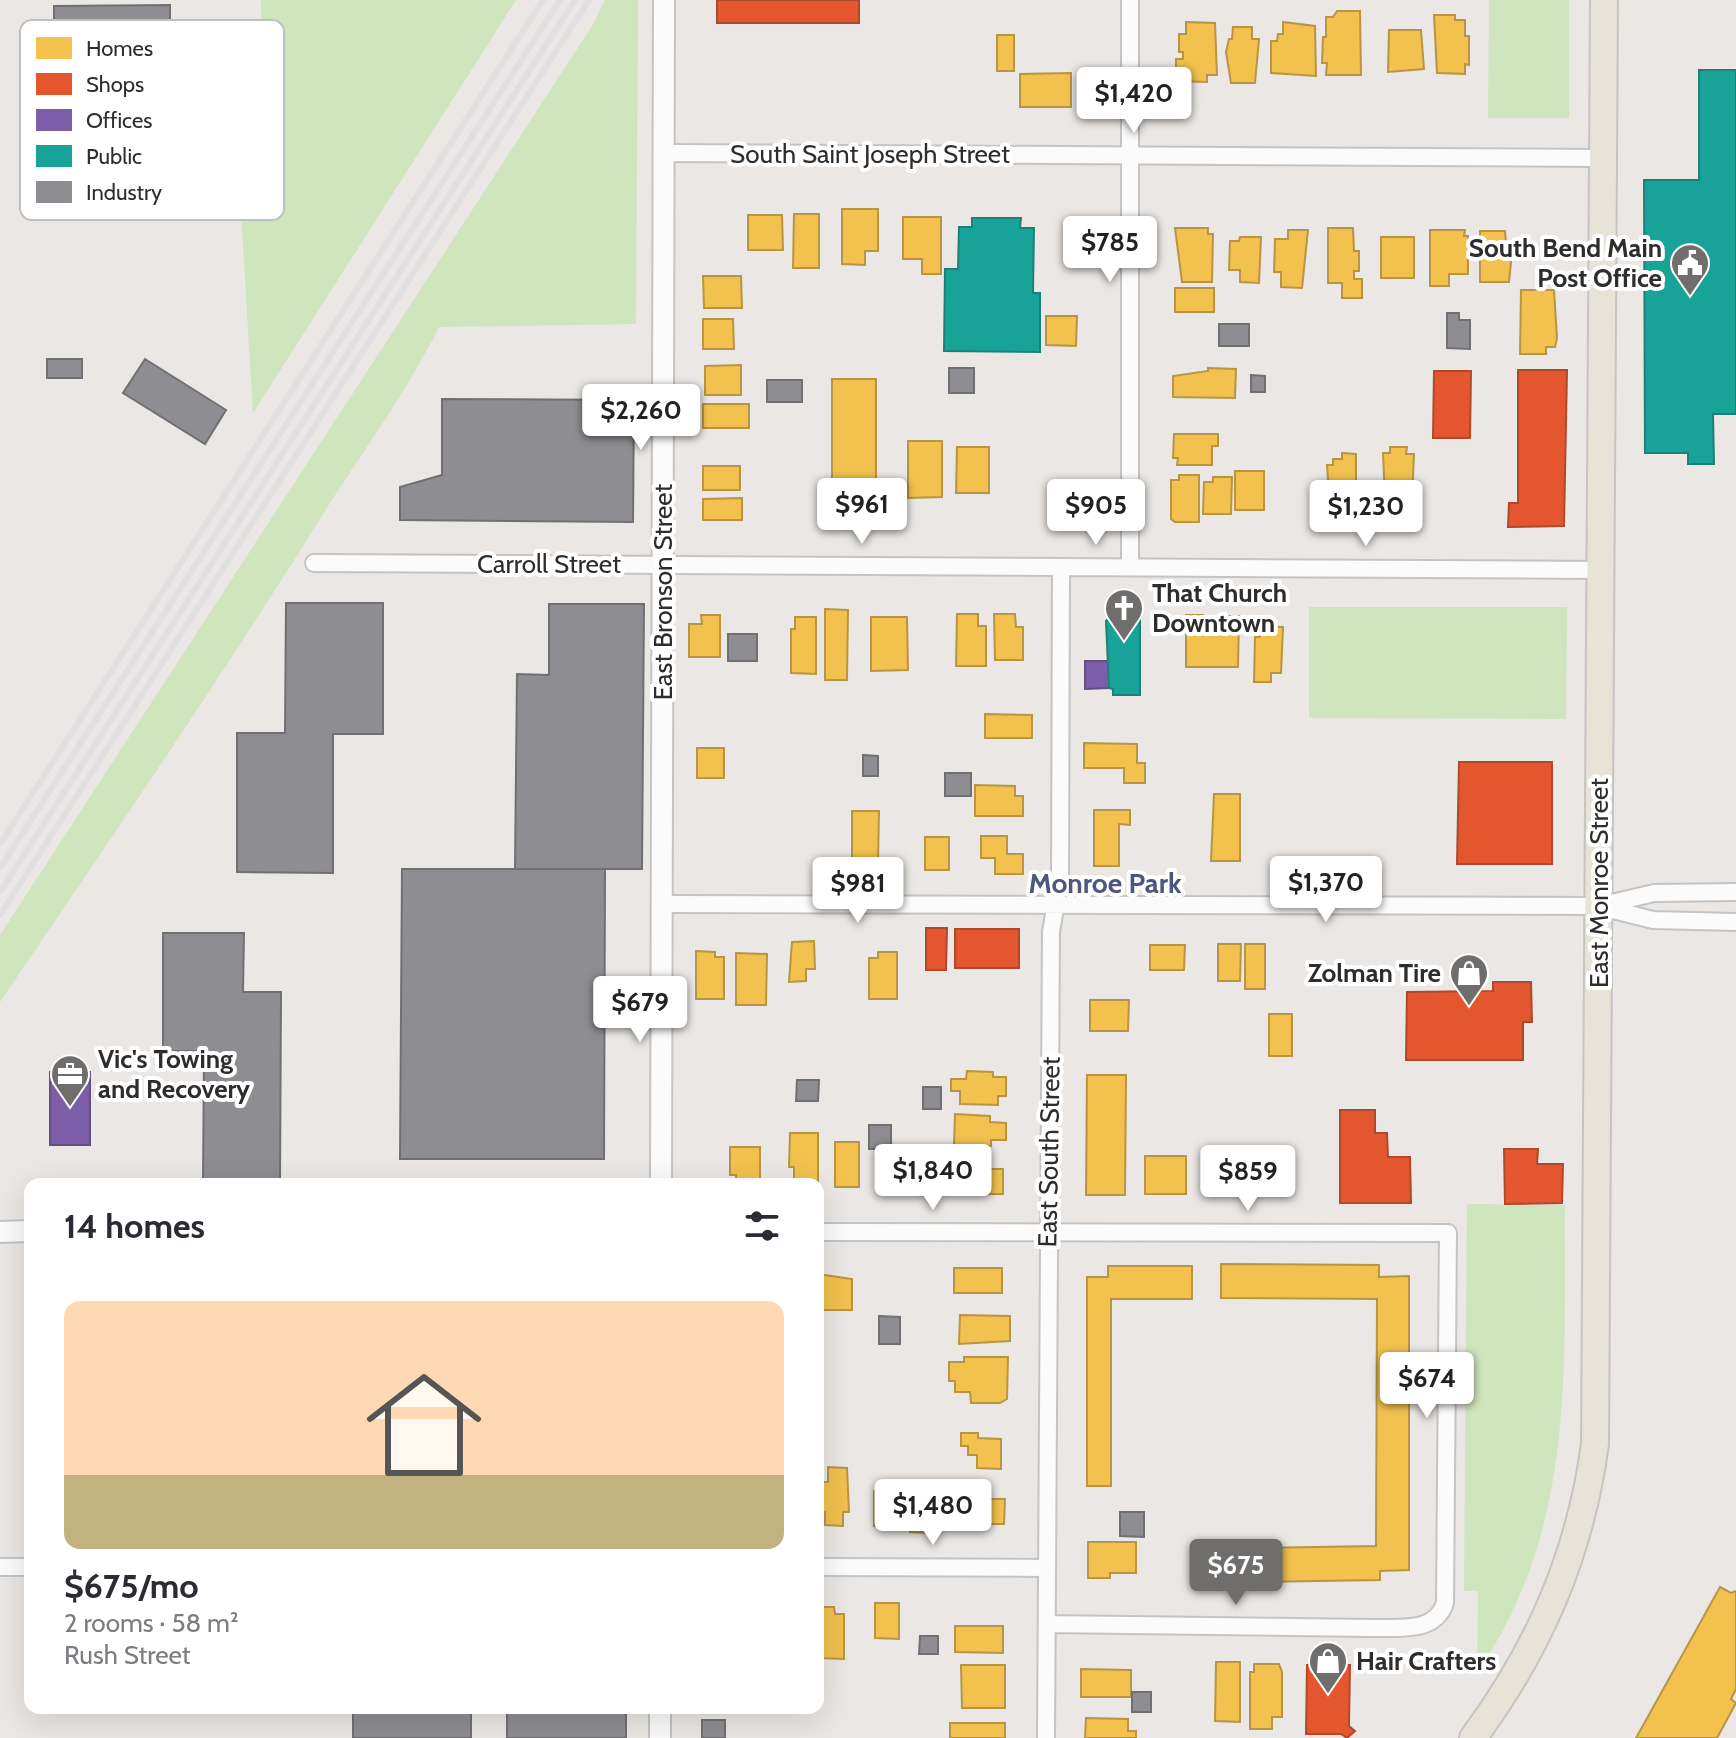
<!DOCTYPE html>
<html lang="en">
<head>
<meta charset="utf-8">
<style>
  body { margin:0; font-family:Cabin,sans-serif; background:#f2f2f3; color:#2b2b33; height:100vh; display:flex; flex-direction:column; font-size:30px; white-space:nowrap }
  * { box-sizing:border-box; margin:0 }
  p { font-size:26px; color:#7c7c81 }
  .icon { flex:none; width:44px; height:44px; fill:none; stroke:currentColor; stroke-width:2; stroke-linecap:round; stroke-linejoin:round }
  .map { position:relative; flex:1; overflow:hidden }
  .sheet { position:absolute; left:24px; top:1178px; width:800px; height:536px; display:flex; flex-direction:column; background:#fff; border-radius:16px; box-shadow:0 8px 32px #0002 }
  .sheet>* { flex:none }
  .price { position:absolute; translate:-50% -68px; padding:0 18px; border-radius:8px; background:#fff; color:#222; font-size:26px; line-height:52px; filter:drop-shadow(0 2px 4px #0008) }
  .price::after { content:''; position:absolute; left:50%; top:48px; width:24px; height:18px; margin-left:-12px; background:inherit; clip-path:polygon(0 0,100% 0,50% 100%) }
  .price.active { background:#6f6e6d; color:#fff }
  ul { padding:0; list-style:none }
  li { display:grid; align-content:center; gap:16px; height:424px; padding:0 40px }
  li span { display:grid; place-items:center; height:248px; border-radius:16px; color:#555 }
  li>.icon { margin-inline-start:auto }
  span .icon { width:144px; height:144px; fill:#fffc; stroke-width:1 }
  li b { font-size:34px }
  h2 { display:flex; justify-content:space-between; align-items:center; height:96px; padding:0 40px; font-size:34px }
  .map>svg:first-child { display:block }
  .green { fill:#cee5be }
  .homes { fill:#f2c14e; stroke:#b79544; stroke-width:2 }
  .shops { fill:#e4572e; stroke:#ad4a2e; stroke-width:2 }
  .offices { fill:#7b5ea7; stroke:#644f82; stroke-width:2 }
  .public { fill:#17a398; stroke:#1e8078; stroke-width:2 }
  .industry { fill:#8d8d92; stroke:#707074; stroke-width:2 }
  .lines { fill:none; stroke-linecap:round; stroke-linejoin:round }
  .minor-casing { stroke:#c4c4c4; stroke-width:20 }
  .tertiary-casing { stroke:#c4c4c4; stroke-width:24 }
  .primary-casing { stroke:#c6c4c3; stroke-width:30 }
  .minor { stroke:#fcfbfb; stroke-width:16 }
  .tertiary { stroke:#fcfbfb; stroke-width:20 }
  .primary { stroke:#e7e3d6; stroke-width:26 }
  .rail { stroke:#dfdee0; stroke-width:6 }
  .labels { text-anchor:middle; stroke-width:8; stroke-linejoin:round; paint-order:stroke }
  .street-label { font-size:26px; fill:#2d2d2d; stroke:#fff }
  .poi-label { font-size:26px; font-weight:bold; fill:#2d2d2d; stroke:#fff; text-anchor:start }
  .neighbourhood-label { font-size:28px; font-weight:bold; fill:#4d577e; stroke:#fff }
  .key { fill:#fff; stroke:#c0c0c0; stroke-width:2 }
  .key-label { font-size:22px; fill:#2d2d2d }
</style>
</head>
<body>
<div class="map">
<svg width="1736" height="1738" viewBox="0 0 1736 1738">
  <rect width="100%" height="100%" fill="#eae7e4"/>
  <path class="green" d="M 261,0 L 516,0 L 253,413 L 240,195 L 262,146 Z
    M 605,0 L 638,0 L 636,324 L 439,327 C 404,397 359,456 318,522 C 216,685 108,843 0,1002 L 0,935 L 594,23 Z
    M 1489,0 L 1569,0 L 1569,118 L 1488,118 Z
    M 1309,607 L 1567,607 L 1566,719 L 1309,718 Z
    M 1467,1204 L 1565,1205 C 1564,1372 1576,1528 1477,1673 L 1478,1591 L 1464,1591 Z"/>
  <path class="homes" d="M 1337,11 L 1360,11 L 1361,75 L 1326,75 L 1327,63 L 1322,63 L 1323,37 L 1326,37 L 1326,17 L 1333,17 Z
    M 1434,15 L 1455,15 L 1455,20 L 1465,20 L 1465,36 L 1469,36 L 1469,65 L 1465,64 L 1465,74 L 1437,73 Z
    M 1186,22 L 1215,23 L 1217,75 L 1207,75 L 1207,82 L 1176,81 L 1176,59 L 1183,59 L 1183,52 L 1179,52 L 1179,34 L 1186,34 Z
    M 1283,22 L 1315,26 L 1316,76 L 1271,73 L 1271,41 L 1277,41 L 1278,34 L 1283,34 Z
    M 1233,27 L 1252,27 L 1252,39 L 1259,39 L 1255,83 L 1231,83 L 1226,52 L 1229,39 L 1232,39 Z
    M 1389,30 L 1421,30 L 1424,69 L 1388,72 Z
    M 997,35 L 1014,35 L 1014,71 L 997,71 Z
    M 1071,73 L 1071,107 L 1020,107 L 1020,74 Z
    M 842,209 L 878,209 L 878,251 L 865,251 L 865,265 L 842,264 Z
    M 794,214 L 819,214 L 819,268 L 793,268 Z
    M 748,215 L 782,215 L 783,250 L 748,250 Z
    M 903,217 L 941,217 L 941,274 L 922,274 L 922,259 L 903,259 Z
    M 1175,228 L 1208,228 L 1208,234 L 1213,234 L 1212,282 L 1182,282 Z
    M 1328,228 L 1353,228 L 1354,251 L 1359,251 L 1359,271 L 1354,271 L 1354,279 L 1362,279 L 1362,298 L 1342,298 L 1342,283 L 1328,283 Z
    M 1288,230 L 1308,230 L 1302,288 L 1281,287 L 1281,272 L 1274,272 L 1275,239 L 1288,239 Z
    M 1430,230 L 1465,230 L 1464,236 L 1468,236 L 1468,274 L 1449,274 L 1449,286 L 1430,286 Z
    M 1480,231 L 1505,231 L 1507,252 L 1512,252 L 1509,282 L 1480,282 Z
    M 1240,237 L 1261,237 L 1259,283 L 1240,282 L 1240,270 L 1229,270 L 1230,241 L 1239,241 Z
    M 1381,237 L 1414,237 L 1414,278 L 1381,278 Z
    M 703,276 L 741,276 L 742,308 L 704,308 Z
    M 1175,288 L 1214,288 L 1214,312 L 1175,312 Z
    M 1521,290 L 1554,290 L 1557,338 L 1555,347 L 1546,347 L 1546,354 L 1520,354 Z
    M 1046,316 L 1077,316 L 1076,346 L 1046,345 Z
    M 703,319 L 733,319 L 734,349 L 703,349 Z
    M 741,365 L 741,395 L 705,395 L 705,366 Z
    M 1208,368 L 1236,369 L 1235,398 L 1173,397 L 1173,376 L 1208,371 Z
    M 832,379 L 876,379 L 876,499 L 832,499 Z
    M 703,404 L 749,404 L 749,428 L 703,428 Z
    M 1174,434 L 1218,434 L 1218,446 L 1212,446 L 1212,465 L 1177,465 L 1178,458 L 1173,458 Z
    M 908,441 L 942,441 L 942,497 L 908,498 Z
    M 957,447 L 989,447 L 989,493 L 956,493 Z
    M 1390,447 L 1407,447 L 1406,454 L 1414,454 L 1412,500 L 1385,499 L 1383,453 L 1390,453 Z
    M 1342,453 L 1356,454 L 1356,492 L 1329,494 L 1327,465 L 1333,465 L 1333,459 L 1342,459 Z
    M 703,466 L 740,466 L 740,490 L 703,490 Z
    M 1235,471 L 1264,471 L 1264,510 L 1235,510 Z
    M 1179,475 L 1199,475 L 1199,522 L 1175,522 L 1171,519 L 1171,480 L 1179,480 Z
    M 1213,477 L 1232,477 L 1231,514 L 1203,514 L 1204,482 L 1213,482 Z
    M 742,498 L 742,520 L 703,520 L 703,499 Z
    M 825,609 L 848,610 L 847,680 L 825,680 Z
    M 957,614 L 978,614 L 978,626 L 986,626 L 986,666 L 956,666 Z
    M 994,614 L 1015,614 L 1016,627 L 1023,627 L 1023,660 L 995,660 Z
    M 701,615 L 720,615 L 720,657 L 689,657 L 689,624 L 702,624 Z
    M 1186,615 L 1203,615 L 1202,624 L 1223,624 L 1223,616 L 1239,616 L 1238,667 L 1186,667 Z
    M 795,617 L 816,617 L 816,674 L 791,673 L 791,629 L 795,629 Z
    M 871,617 L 907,617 L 908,670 L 871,671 Z
    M 1261,626 L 1283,627 L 1281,673 L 1271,673 L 1271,682 L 1254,682 L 1255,637 L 1260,637 Z
    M 985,714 L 1032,715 L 1032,738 L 985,738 Z
    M 1084,743 L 1137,744 L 1137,763 L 1145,763 L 1145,783 L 1124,783 L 1124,768 L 1084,768 Z
    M 697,748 L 724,748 L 724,778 L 697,778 Z
    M 975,785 L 1015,786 L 1015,796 L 1023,796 L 1023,816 L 975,816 Z
    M 1214,794 L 1240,794 L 1240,861 L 1211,861 Z
    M 1094,810 L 1130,810 L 1130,825 L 1119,824 L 1119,866 L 1094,866 Z
    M 852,811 L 879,811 L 878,862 L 852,862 Z
    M 981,836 L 1007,836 L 1007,854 L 1023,854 L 1023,874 L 995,874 L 995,858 L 981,858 Z
    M 925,837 L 949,837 L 949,870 L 925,870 Z
    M 814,941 L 815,969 L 806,969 L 806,981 L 789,982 L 792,942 Z
    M 1218,944 L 1241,944 L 1240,981 L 1218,981 Z
    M 1245,944 L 1265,944 L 1265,989 L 1245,989 Z
    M 1150,945 L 1185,945 L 1184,970 L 1150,970 Z
    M 696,951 L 715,952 L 715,957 L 724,957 L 724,999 L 696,999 Z
    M 878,952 L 897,952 L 897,999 L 869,999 L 869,958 L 878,958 Z
    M 736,953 L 767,954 L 766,1005 L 736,1005 Z
    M 1090,1000 L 1129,1000 L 1128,1031 L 1090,1031 Z
    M 1269,1014 L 1292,1014 L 1292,1056 L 1269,1056 Z
    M 967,1071 L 993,1072 L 993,1077 L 1006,1077 L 1006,1096 L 998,1096 L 998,1105 L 960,1104 L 960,1091 L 951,1091 L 951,1079 L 966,1079 Z
    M 1087,1075 L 1126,1075 L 1125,1195 L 1086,1195 Z
    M 955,1114 L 990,1116 L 990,1122 L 1006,1123 L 1006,1140 L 991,1140 L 991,1146 L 954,1145 Z
    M 790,1133 L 818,1133 L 818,1184 L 794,1184 L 794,1167 L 789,1167 Z
    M 835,1142 L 859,1142 L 859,1187 L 835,1187 Z
    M 730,1147 L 760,1147 L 760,1184 L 736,1184 L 736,1175 L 730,1175 Z
    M 1145,1156 L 1186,1156 L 1186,1194 L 1145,1194 Z
    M 955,1169 L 1003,1169 L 1003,1194 L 955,1194 Z
    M 1221,1264 L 1379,1265 L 1379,1277 L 1409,1276 L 1409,1570 L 1380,1571 L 1380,1580 L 1248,1582 L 1247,1548 L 1376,1546 L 1377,1299 L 1221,1298 Z
    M 1108,1266 L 1192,1266 L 1192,1299 L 1111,1299 L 1111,1486 L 1087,1486 L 1087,1277 L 1108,1277 Z
    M 954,1268 L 1002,1268 L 1002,1293 L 954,1293 Z
    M 818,1274 L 852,1279 L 852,1310 L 818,1310 Z
    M 960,1315 L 1010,1316 L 1010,1341 L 959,1344 Z
    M 964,1357 L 1008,1357 L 1007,1399 L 1000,1403 L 971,1403 L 970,1392 L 955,1392 L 955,1381 L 949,1381 L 949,1362 L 964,1362 Z
    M 961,1433 L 978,1433 L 978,1438 L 1001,1439 L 1001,1469 L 977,1468 L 977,1455 L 968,1455 L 968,1446 L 961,1446 Z
    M 828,1467 L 847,1468 L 849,1512 L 843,1512 L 843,1526 L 825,1525 L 825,1512 L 821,1512 L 821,1482 L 828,1482 Z
    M 874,1491 L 902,1491 L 900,1527 L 874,1526 Z
    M 908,1497 L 935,1497 L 932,1533 L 910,1532 Z
    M 967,1499 L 1005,1499 L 1004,1524 L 967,1524 Z
    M 1088,1542 L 1136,1542 L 1136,1573 L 1110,1573 L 1110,1578 L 1088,1578 Z
    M 1720,1587 L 1731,1593 L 1736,1591 L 1736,1689 L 1731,1699 L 1736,1703 L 1717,1738 L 1636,1738 Z
    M 875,1603 L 899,1603 L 899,1639 L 875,1638 Z
    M 819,1607 L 834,1607 L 835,1614 L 844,1614 L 844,1659 L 818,1658 Z
    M 955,1626 L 1003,1626 L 1003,1653 L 955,1652 Z
    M 1216,1662 L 1240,1662 L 1240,1722 L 1215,1721 Z
    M 1254,1664 L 1279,1664 L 1282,1672 L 1282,1717 L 1272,1717 L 1272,1729 L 1250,1729 L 1250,1672 L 1254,1672 Z
    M 961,1665 L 1005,1665 L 1005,1708 L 962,1708 Z
    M 1081,1669 L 1131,1670 L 1131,1697 L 1081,1697 Z
    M 1086,1718 L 1128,1719 L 1128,1731 L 1136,1731 L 1136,1738 L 1085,1738 Z
    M 950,1723 L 1005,1723 L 1005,1738 L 950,1738 Z"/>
  <path class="shops" d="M 717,0 L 859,0 L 859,23 L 717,23 Z
    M 1518,370 L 1567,370 L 1564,526 L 1508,527 L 1509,503 L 1518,503 Z
    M 1434,371 L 1471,371 L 1470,438 L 1433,438 Z
    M 1459,762 L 1552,762 L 1552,864 L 1457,864 Z
    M 926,928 L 947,928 L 946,970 L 926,970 Z
    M 955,929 L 1019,929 L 1019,968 L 955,968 Z
    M 1493,982 L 1531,982 L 1532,1022 L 1523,1022 L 1523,1060 L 1406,1060 L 1407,992 L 1493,991 Z
    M 1340,1110 L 1375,1110 L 1375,1133 L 1387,1133 L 1388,1157 L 1410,1157 L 1411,1203 L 1340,1203 Z
    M 1504,1149 L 1538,1149 L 1537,1164 L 1563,1164 L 1562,1203 L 1505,1204 Z
    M 1307,1665 L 1350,1665 L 1349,1726 L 1355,1731 L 1347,1738 L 1341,1734 L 1306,1734 Z"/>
  <path class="offices" d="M 1085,661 L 1109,661 L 1109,688 L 1085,689 Z
    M 50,1072 L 90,1072 L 90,1145 L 50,1145 Z"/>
  <path class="public" d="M 1699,70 L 1736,70 L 1736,414 L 1713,414 L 1714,464 L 1688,464 L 1688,453 L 1645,453 L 1644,180 L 1699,180 Z
    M 972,218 L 1021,218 L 1020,228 L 1034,228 L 1033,293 L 1040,293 L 1040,352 L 944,351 L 945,269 L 958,269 L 959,227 L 972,227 Z
    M 1118,610 L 1140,612 L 1140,695 L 1113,695 L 1113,689 L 1109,688 L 1106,621 Z"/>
  <path class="industry" d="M 170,5 L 170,168 L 111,168 L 111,191 L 54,191 L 54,6 Z
    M 1447,313 L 1459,313 L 1459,320 L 1470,320 L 1470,349 L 1447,348 Z
    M 1219,324 L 1249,324 L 1249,346 L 1219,346 Z
    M 47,359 L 82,359 L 82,378 L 47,378 Z
    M 145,359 L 226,410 L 205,444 L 123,393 Z
    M 949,368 L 974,368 L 974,393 L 949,393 Z
    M 1251,375 L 1265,376 L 1265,392 L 1251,392 Z
    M 767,380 L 802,380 L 802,402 L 767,402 Z
    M 442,399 L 634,400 L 633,522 L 400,520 L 400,487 L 442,475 Z
    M 286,603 L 383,603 L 383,734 L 333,734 L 333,873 L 237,872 L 237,733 L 285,733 Z
    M 549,604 L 644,604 L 642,869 L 515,869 L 517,674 L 549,675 Z
    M 728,634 L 757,634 L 757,661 L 728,661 Z
    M 863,755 L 878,756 L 878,776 L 863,776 Z
    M 945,773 L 971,773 L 971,796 L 945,796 Z
    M 402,869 L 605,869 L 604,1159 L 400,1159 Z
    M 163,933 L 244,933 L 243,992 L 281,992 L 280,1184 L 203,1184 L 204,1051 L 163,1051 Z
    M 797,1080 L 819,1080 L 818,1101 L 796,1101 Z
    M 923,1087 L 941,1087 L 941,1109 L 923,1109 Z
    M 869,1125 L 891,1125 L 891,1149 L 869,1149 Z
    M 879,1316 L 900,1317 L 900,1344 L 879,1344 Z
    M 1120,1512 L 1144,1512 L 1144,1537 L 1120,1536 Z
    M 920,1636 L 938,1636 L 938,1654 L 919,1654 Z
    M 1132,1692 L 1151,1692 L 1151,1712 L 1132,1712 Z
    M 353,1708 L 471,1708 L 471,1738 L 353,1738 Z
    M 507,1708 L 626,1708 L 626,1738 L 507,1738 Z
    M 702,1720 L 725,1720 L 725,1738 L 702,1738 Z"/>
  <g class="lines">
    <g class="minor-casing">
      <path id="minor" d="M 1130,0 L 1130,567
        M 664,153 L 1603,158
        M 314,563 L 1601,570
        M 663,904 L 1599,906 L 1654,893 L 1736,892
        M 1601,907 L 1653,920 L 1736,922
        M 818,1232 L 1448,1233 L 1445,1603 C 1435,1634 1398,1627 1370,1628 L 1047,1624
        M 0,1567 L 30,1567
        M 818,1567 L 1047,1568
        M 1046,1738 L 1051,932 L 1060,879 L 1061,567"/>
    </g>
    <g class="tertiary-casing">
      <path id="tertiary" d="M 661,1184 L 664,0
        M 0,1232 L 30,1231
        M 660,1738 L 660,1708"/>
    </g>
    <g class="primary-casing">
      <path id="primary" d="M 1473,1738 C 1539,1649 1580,1555 1595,1444 L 1604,0"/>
    </g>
    <use href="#minor" class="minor"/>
    <use href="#tertiary" class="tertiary"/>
    <use href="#primary" class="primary"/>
    <path class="rail" d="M 0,844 L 543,0
      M 0,868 L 560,0
      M 0,892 L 575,0
      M 0,915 L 589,0"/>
  </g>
  <defs>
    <g id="civic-pin" transform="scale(2)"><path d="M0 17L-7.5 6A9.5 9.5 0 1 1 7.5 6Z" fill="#6f6e6d" stroke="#fff"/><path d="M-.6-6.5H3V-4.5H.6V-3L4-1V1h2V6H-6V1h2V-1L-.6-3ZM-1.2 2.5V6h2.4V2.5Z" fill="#fff"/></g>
    <g id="church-pin" transform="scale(2)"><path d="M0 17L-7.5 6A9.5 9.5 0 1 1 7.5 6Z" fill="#6f6e6d" stroke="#fff"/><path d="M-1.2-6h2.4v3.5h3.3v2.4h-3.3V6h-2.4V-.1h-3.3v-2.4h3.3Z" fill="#fff"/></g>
    <g id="shop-pin" transform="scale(2)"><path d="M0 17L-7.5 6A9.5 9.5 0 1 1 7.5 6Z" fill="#6f6e6d" stroke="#fff"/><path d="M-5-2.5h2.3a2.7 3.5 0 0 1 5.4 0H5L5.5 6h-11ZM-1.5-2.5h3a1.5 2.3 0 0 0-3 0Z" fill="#fff"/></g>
    <g id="office-pin" transform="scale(2)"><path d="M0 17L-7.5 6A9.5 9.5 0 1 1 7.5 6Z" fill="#6f6e6d" stroke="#fff"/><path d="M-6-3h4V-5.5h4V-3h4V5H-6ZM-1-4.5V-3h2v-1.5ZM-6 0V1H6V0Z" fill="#fff"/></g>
  </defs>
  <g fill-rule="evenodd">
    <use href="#civic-pin" x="1690" y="263"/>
    <use href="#church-pin" x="1124" y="608"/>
    <use href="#shop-pin" x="1469" y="973"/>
    <use href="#office-pin" x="70" y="1074"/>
    <use href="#shop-pin" x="1328" y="1661"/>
  </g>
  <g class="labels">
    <g class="street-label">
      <text x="870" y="163">South Saint Joseph Street</text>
      <text x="549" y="573">Carroll Street</text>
      <text transform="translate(663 592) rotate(-90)" y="9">East Bronson Street</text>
      <text transform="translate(1599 883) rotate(-90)" y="9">East Monroe Street</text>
      <text transform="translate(1049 1152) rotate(-89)" y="9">East South Street</text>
    </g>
    <g class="poi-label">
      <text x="1662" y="257" text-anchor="end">South Bend Main<tspan x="1662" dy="30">Post Office</tspan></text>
      <text x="1152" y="602">That Church<tspan x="1152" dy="30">Downtown</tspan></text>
      <text x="1441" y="982" text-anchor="end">Zolman Tire</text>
      <text x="98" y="1068">Vic's Towing<tspan x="98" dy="30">and Recovery</tspan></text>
      <text x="1356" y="1670">Hair Crafters</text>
    </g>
    <g class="neighbourhood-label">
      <text x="1105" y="893">Monroe Park</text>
    </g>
  </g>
  <rect x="20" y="20" width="264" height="200" rx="12" class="key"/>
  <rect x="36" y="37" width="36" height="22" fill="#f2c14e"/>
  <rect x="36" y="73" width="36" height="22" fill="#e4572e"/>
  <rect x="36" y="109" width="36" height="22" fill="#7b5ea7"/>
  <rect x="36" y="145" width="36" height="22" fill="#17a398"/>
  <rect x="36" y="181" width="36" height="22" fill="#8d8d92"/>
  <g class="key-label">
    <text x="86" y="56">Homes</text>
    <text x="86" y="92">Shops</text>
    <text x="86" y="128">Offices</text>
    <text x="86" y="164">Public</text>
    <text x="86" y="200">Industry</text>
  </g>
</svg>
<b class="price" style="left:1134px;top:135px">$1,420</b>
<b class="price" style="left:1110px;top:284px">$785</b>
<b class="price" style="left:641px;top:452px">$2,260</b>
<b class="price" style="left:862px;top:546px">$961</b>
<b class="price" style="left:1096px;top:547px">$905</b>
<b class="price" style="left:1366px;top:548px">$1,230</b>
<b class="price" style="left:1326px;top:924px">$1,370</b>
<b class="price" style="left:858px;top:925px">$981</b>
<b class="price" style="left:640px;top:1044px">$679</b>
<b class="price" style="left:933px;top:1212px">$1,840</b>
<b class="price" style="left:1248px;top:1213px">$859</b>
<b class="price" style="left:1427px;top:1420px">$674</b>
<b class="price" style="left:933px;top:1547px">$1,480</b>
<b class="price active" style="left:1236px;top:1607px">$675</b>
<section class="sheet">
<h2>14 homes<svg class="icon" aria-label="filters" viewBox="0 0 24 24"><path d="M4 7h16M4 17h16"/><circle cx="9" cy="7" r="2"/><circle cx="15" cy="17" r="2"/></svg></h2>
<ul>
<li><span style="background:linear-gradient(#ffd9b3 70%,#c2b280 0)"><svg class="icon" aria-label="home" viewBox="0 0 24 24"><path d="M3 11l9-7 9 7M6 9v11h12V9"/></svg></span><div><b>$675/mo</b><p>2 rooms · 58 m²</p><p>Rush Street</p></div></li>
</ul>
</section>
</div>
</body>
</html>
